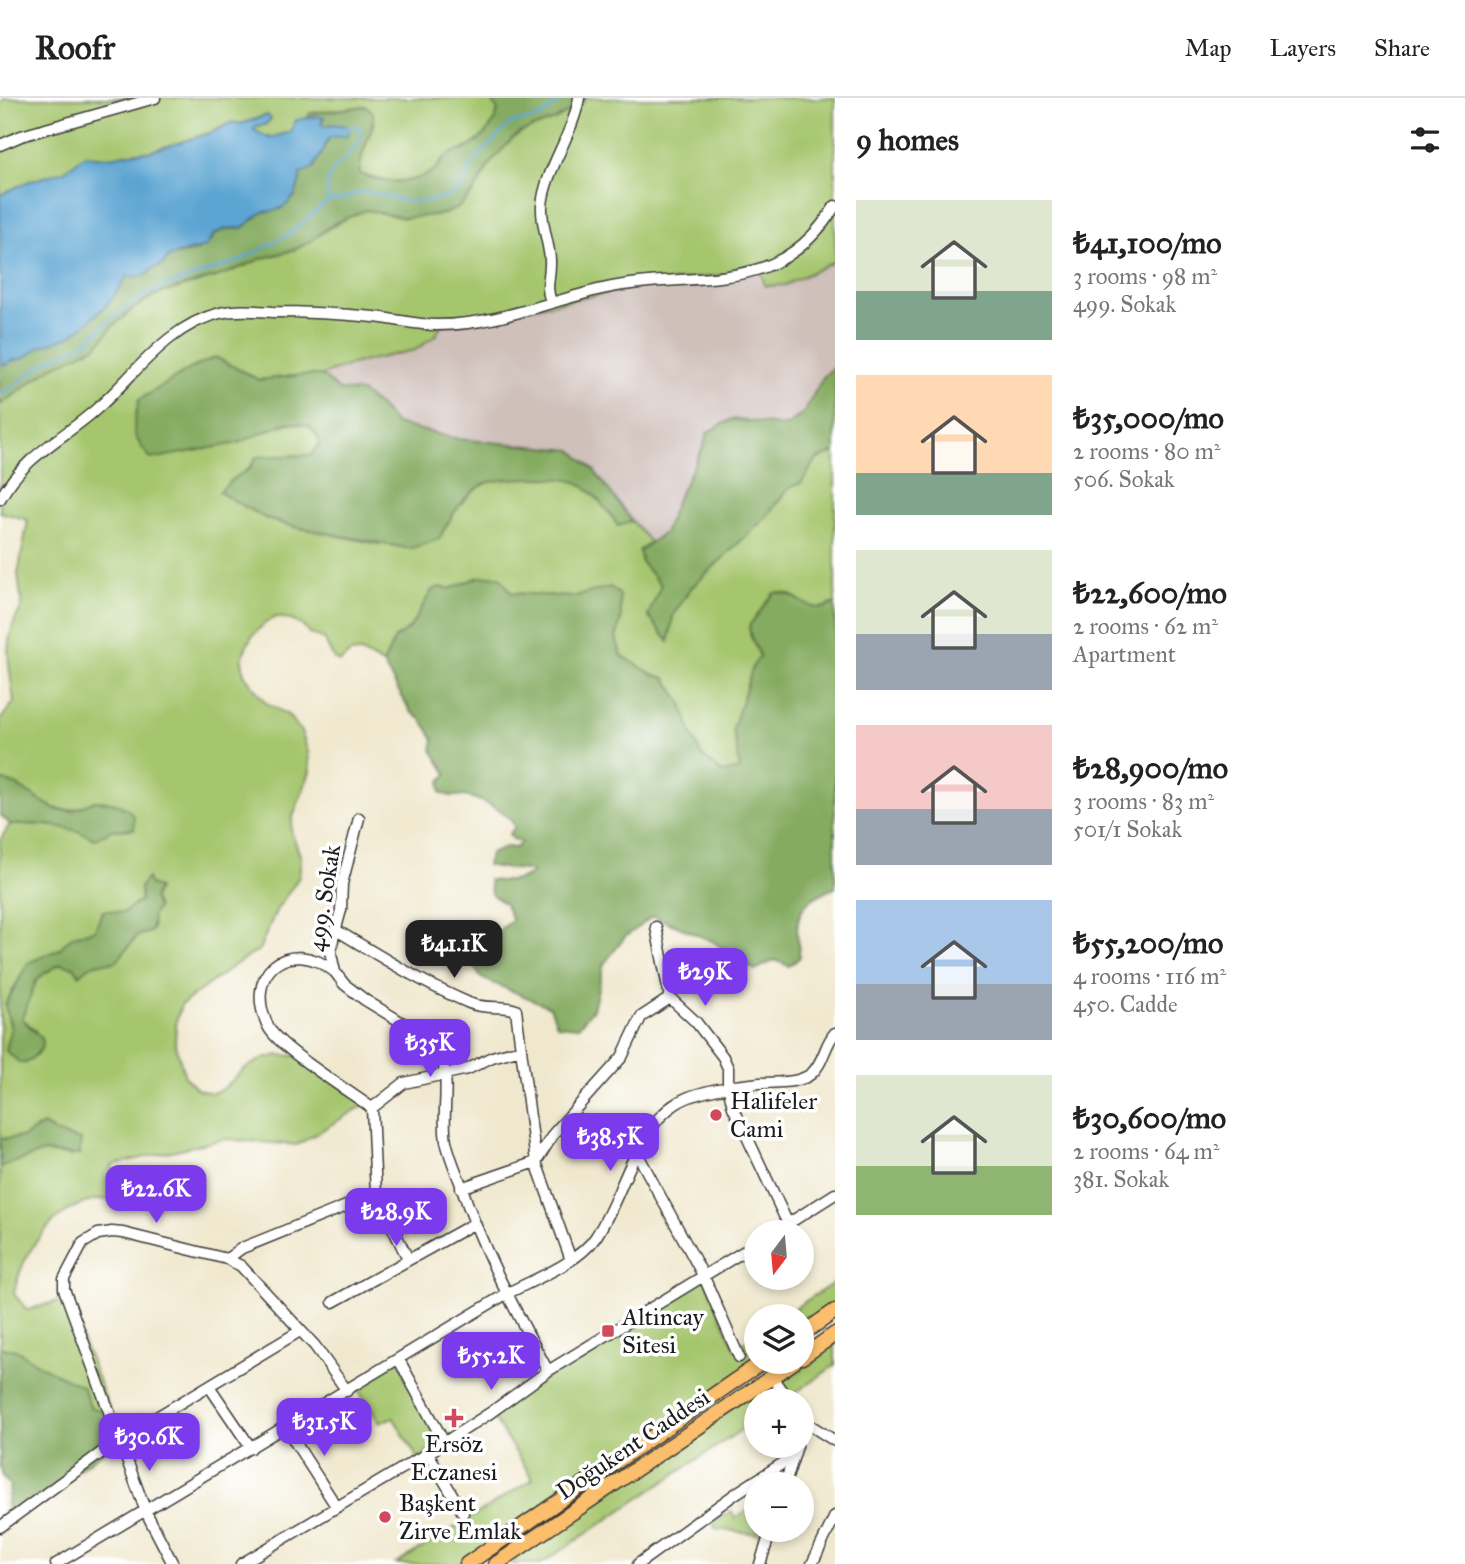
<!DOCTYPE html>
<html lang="en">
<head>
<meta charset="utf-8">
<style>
  body { margin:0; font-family:"IM FELL Great Primer",serif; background:#f2f2f2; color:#222; height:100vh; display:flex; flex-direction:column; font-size:26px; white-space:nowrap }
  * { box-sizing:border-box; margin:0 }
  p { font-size:23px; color:#767676 }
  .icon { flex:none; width:38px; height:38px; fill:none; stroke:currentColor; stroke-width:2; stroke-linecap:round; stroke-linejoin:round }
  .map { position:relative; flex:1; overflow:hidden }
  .side { display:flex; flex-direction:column; background:#fff; width:630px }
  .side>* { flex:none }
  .needle { width:46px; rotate:196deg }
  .tools { position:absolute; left:744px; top:1122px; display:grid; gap:14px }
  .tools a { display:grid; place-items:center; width:70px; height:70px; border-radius:50%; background:#fff; box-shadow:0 4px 10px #0003; font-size:35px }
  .price { position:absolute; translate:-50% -60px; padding:0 16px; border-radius:14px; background:#7c3aed; color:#fff; font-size:23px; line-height:46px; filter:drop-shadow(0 2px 4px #0008) }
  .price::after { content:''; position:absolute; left:50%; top:42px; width:21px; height:16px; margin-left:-10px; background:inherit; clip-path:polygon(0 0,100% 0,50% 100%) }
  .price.active { background:#222; color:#fff }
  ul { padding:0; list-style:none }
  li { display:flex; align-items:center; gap:21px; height:175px; padding:0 21px }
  li span { display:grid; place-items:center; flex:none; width:196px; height:140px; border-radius:0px; color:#555 }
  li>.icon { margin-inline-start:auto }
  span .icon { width:84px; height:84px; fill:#fffc; stroke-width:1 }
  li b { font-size:30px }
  h2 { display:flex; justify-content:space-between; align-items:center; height:84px; padding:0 21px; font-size:30px }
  header { display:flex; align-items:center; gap:42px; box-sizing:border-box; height:98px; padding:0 35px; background:#fff; border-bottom:2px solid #e0e0e0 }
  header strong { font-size:33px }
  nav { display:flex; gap:38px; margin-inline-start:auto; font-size:24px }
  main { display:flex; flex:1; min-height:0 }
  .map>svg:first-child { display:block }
  .industrial { fill:#cfc0ba }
  .green { fill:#a6c66e; stroke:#617145; stroke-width:2; fill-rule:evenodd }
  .forest { fill:#84ab61; stroke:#50643e; stroke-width:2 }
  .water { fill:#5ba4d2; stroke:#3c6077; stroke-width:2 }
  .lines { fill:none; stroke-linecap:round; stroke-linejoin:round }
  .stream { stroke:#5ba4d2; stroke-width:2.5 }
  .minor-casing { stroke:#3c3b37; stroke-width:13 }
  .major-casing { stroke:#3c3b37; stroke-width:17 }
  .minor { stroke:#fff; stroke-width:10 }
  .major { stroke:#fabe6d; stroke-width:14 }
  .poi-dot { fill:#d1495b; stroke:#fff; stroke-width:2.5 }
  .labels { text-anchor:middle; stroke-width:7; stroke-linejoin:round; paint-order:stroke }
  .street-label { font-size:24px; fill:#1c1c1c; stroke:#fff }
  .poi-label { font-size:24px; fill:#1c1c1c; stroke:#fff; text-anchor:start }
</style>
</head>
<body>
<header>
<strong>Roofr</strong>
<nav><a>Map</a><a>Layers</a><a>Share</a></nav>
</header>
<main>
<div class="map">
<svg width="835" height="1466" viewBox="0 0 835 1466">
  <rect width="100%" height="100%" fill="#fff"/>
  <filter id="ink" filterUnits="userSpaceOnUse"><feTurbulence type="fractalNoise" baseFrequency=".0143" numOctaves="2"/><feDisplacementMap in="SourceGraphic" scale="14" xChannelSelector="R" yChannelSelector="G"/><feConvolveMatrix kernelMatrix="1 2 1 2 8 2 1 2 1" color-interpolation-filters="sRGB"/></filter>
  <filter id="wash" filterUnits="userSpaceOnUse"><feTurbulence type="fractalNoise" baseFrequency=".00686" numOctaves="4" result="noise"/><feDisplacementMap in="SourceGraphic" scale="28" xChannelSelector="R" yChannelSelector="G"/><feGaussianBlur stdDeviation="1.57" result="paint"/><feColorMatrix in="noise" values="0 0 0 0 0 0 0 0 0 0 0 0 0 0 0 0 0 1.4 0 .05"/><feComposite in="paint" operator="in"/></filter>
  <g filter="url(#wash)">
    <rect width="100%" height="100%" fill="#f0e8ce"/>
    <path class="industrial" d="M 835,163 L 835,268 L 823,279 L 804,314 L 787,328 L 732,321 L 708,334 L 703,349 L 676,403 L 665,435 L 650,444 L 604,388 L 593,371 L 572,352 L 458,341 L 396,326 L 379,308 L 350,292 L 339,292 L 322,277 L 352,266 L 392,258 L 440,227 L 605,190 L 761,171 L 815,174 Z"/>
    <path class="green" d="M 5,0 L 490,0 L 498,12 C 494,29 479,45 463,52 C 459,54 452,54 448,57 C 442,61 439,69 433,73 C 410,88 384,85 360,77 L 360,62 L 374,24 L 365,8 L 310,15 C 306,25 296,25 291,34 C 277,40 267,42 254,32 L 256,28 L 265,27 L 271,21 L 267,17 L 241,26 L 232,24 L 213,34 L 148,54 L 137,54 L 104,61 L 85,58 L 64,73 L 27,84 L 0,97 L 0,6 Z
      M 586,0 L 835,0 L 835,163 L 785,187 L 765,188 L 761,172 L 665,184 L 441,227 L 436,237 L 415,252 L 352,266 L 322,277 L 302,277 L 259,282 L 243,274 L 192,270 L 139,303 L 197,351 C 211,349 227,348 240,344 C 263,335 310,306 320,345 L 312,357 L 257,359 C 248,375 233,381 219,394 L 267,421 L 295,429 L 378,446 L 439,441 C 450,420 464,395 487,385 C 501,379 564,378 578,384 C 591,390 611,416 618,428 L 632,423 L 650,444 L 639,453 L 642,465 L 661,487 L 669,543 L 673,517 L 691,490 L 764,421 L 789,390 L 801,385 L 817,361 L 835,354 L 835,505 C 830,507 823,511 818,510 C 800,508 796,493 774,495 L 749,528 L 751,539 L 760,558 C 740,589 736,636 740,672 L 722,675 L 701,657 L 692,637 L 682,606 L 666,580 L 652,576 L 621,557 L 616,540 L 621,522 L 585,496 L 572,499 L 511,495 L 479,479 L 449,491 L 440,489 L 432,493 L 410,530 L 395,540 L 383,566 L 361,554 L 350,555 L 340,564 L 334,561 L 324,541 L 310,536 L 302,527 L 289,521 L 276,519 L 264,526 L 252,538 L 246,549 L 242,562 L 244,576 L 265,604 L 288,617 L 301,633 L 308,654 L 310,674 L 293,719 L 291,733 L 301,760 L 299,779 L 276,813 L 259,852 L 233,868 L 181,907 L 176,924 L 175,945 L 185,979 L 197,991 L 212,995 L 224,990 L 244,971 L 260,962 L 278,957 L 299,958 L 366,1006 L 297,1047 L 224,1041 L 112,1067 L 114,1101 C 107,1102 98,1101 92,1103 C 51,1112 21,1157 14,1196 L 27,1212 L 66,1201 L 112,1317 C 87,1309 92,1314 83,1289 L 42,1269 L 16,1252 L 0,1250 L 0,1069 L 44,1054 L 72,1058 L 73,1040 L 55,1035 L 49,1030 L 38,1029 L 23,1039 L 0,1041 L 0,742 L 10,726 C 40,726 68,726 95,741 L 111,732 L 133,731 L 95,703 C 52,727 39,695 0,682 L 0,622 L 14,604 C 10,568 0,543 22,509 L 18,476 L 28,422 L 0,414 L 0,307 L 51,270 L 71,259 L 133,211 L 155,197 L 225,176 L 263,160 L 294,152 L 349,118 L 366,112 L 380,113 L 473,95 C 485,74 497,49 520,35 C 541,23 569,21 586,0 ZM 144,786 L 158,790 L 153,800 L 155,814 L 152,817 L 153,830 L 147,835 L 138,837 L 116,864 C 104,866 89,861 82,875 L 74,869 L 60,866 L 42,877 L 36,883 L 22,920 L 35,932 L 40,953 L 26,965 L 10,957 L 6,948 L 11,930 L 5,907 L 28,865 L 58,852 L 74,838 L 95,832 L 99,823 L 117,815 L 123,815 L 141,802 L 140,792 Z
      M 704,1179 L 735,1250 L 756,1236 L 756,1264 L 467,1466 L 396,1466 L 533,1381 L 490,1315 Z
      M 835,1184 L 835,1213 L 802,1236 L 802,1218 L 783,1218 Z
      M 835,1236 L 835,1267 L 785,1302 L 756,1302 L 756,1322 L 541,1466 L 511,1466 L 514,1461 Z
      M 399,1262 L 444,1344 L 418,1361 L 393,1319 L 380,1325 L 355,1287 Z
      M 756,1407 L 756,1432 L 769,1432 L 768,1437 L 715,1431 L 714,1425 L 731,1413 L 736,1420 Z"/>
    <path class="forest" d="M 490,0 L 586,0 L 581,6 L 555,22 L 521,34 L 513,40 L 491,64 L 473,95 L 458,110 L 444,116 L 405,120 L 366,112 L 334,125 L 310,144 L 294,152 L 263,160 L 225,176 L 155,197 L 133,211 L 113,228 L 97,248 L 51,270 L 0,307 L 0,266 L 19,260 L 40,249 L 70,237 L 105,209 L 128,178 L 161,168 L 170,158 L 196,153 L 212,142 L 213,137 L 225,131 L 242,130 L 263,114 L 280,111 L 294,99 L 300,83 L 299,77 L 315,66 L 325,45 L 330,39 L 346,30 L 346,28 L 322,27 L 322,22 L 314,18 L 308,20 L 309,16 L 366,8 L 373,14 C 375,35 359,52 360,76 C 384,85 410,88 433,73 C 439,69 442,61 448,57 C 452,54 459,54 463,52 C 479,45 494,29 498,13 Z
      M 215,259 L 259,282 L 302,277 L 322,277 L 339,292 L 361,294 L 379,308 L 396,326 L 458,341 L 572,352 L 593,371 L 632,423 L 618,428 C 611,416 591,391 578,385 C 565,378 501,379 487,385 C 464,394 450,420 439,441 L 411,451 L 295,429 L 267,421 L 219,394 L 235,379 L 250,371 L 256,359 L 312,357 L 320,345 L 318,338 L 309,328 L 288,324 L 238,345 L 151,361 C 130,336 132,333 139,302 L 192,270 Z
      M 835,268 L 835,354 L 817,361 L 801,385 L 789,390 L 764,421 L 691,490 L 673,517 L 669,544 L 648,518 L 661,487 L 642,465 L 639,453 L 665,434 L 676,403 L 703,349 L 708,334 L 732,321 L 787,328 L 804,314 L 823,279 Z
      M 493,478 L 500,479 L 512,495 L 572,499 L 610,489 L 620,497 L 621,522 L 616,540 L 621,557 L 652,576 L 665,580 L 682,606 L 692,637 L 701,657 L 722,675 L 740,671 L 733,631 L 753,568 L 760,558 L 751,539 L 749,528 L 774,495 C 796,493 800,508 818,510 C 823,511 830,507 835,505 L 835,790 C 795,803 794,822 800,859 L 789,868 L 775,862 L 755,872 L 712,843 L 653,818 L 625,839 L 604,866 L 593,911 L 578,929 L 557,927 L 550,909 L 481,880 L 471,863 L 472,855 L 512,822 L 505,806 L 491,796 L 489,782 C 505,783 522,786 533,773 C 517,770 503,772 487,767 L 490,756 L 506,749 L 516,750 L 521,744 L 513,741 L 509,736 L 515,729 C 509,714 479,700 463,698 C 452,697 454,700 441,695 L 440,684 L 447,676 L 432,652 L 434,641 L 422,622 L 411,614 L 383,566 L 395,540 L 410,530 L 432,492 L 440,489 L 450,491 L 479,479 Z
      M 0,682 L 16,687 L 56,712 L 71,713 L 95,703 L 112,704 L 128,711 L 134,719 L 134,731 L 111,732 L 95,741 C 68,726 40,726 10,726 L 0,717 Z
      M 147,780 L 150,787 L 158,790 L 153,800 L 157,810 L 153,817 L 151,834 L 138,837 L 116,864 C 95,866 95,863 79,877 L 74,869 L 60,866 L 42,877 L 36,883 L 22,920 C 36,941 59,939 26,965 L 20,965 L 6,953 L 11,930 L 5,907 L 28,865 L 58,852 L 73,838 L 95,832 L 102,814 L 106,812 L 123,815 L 141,802 L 140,788 Z
      M 44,1027 L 56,1035 L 81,1042 L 79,1057 L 44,1054 L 0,1069 L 0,1041 L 23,1039 Z
      M 0,1250 L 16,1252 L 42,1269 L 83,1289 L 90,1309 L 104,1313 L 120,1341 L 10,1421 L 6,1408 L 10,1388 L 3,1379 L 0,1367 Z"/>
    <path class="water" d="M 267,17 L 271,21 L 265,27 L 256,28 L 254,32 L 269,40 L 291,34 L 295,23 C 302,20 316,18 324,19 L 321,25 L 325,28 L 333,26 L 346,28 L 349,33 L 348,38 L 330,39 C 325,45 325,51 321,57 C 318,62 316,63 314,70 L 300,76 L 300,83 L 294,99 L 285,108 L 274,113 L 263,114 L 242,130 L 225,131 L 213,137 L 206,149 L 170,158 L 161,168 L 152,171 L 148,176 L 141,179 L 128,178 L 110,203 L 87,225 L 70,238 L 40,249 L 24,260 L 11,263 L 6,267 L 0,266 L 0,97 L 27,84 L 64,73 L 85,57 C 112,64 125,52 148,54 L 213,34 L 232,24 L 241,26 Z"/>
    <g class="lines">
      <path class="stream" d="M 328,102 C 323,67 345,67 361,42 L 360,30 L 355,28 L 346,30
        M 0,298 L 45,265 L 89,242 L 111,221 L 143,198 L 168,187 L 239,163 L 288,137 L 328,103 L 342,101 L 356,95 L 367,94 L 407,103 L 426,103 L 449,98 L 459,92 L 474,63 L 510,25 L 539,20 L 563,0"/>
    </g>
  </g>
  <g filter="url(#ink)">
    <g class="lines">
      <g class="minor-casing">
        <path id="minor" d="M 0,47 L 21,38 L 155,0
          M 552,205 C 544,190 551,178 550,162 C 549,144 541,127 542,108 C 545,72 573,37 579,0
          M 0,401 C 26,355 64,341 100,308 C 137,274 169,227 220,215 C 237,211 256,213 273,214 C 307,214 341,216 374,219 C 395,221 415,227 437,227 C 495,227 547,204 602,191 C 693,170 776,204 835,108
          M 359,720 L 342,786 L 341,812 L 333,841 L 331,856 L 335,874 L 344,886 L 365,902 L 429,941 C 457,969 440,1008 446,1043 C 449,1057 455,1071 460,1084 C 481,1150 515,1212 548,1273
          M 656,829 L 670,900 L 696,924 L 723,959 L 728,970 L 728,988 L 733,1009 L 788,1126
          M 336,832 C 380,858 422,885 469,905 C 485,912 506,907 516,912 L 521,951
          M 335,874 C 288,836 241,877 269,930 C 281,951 349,993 372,1010
          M 372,1010 L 404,985 L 468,971 L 492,959 L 521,951 L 536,1064 L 571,1162
          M 372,1010 L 376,1096 L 408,1161
          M 637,1055 L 704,1179 L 739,1259
          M 461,1090 L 536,1064 L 554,1035 L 622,959 L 641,919 L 670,900
          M 775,1134 L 835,1096
          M 227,1161 L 242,1150 L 376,1096
          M 333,1204 L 475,1125
          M 399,1262 L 444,1344
          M 772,1279 L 788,1302
          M 209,1288 L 251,1350
          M 802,1320 L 805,1324 L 835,1343
          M 286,1330 L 336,1408
          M 428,1355 L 463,1415
          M 785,1386 L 797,1348
          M 0,1429 L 120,1341 L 300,1233
          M 56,1466 L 506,1196 C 533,1182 578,1165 595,1140 C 623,1100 634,1031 677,1005 C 695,993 738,987 760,985 C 776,984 798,986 811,976 C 824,965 824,947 835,935
          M 173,1466 L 146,1414 L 64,1191 L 64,1181 L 83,1145 L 98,1136 L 112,1134 L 123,1135 L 227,1161 L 241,1168 L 315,1248 L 347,1293
          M 241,1466 L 428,1355 L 490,1315 L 548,1273 L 756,1146
          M 638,1466 L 738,1394 L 794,1358
          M 760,1466 L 771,1432
          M 812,1466 L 835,1418"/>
      </g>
      <g class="major-casing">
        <path id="major" d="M 802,1236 L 835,1213
          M 802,1259 L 835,1236
          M 467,1466 L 762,1264
          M 496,1466 L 794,1264"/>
      </g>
      <use href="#minor" class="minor"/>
      <use href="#major" class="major"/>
    </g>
  </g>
  <g class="poi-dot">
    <circle cx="716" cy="1017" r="7"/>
    <rect x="601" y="1226" width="14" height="14" rx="3.5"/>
    <path d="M450.5 1309.5h7v7h7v7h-7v7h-7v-7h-7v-7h7z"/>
    <circle cx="385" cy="1419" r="7"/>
  </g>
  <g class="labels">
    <g class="street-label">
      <text transform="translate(324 800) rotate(-81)" y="8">499. Sokak</text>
      <text transform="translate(633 1346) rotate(-34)" y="8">Doğukent Caddesi</text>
    </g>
    <g class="poi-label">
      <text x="730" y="1011">Halifeler<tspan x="730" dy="28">Cami</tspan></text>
      <text x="622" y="1227">Altincay<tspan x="622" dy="28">Sitesi</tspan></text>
      <text x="454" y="1354" text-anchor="middle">Ersöz<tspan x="454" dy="28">Eczanesi</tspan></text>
      <text x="399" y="1413">Başkent<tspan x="399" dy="28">Zirve Emlak</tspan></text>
    </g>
  </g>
</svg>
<div class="tools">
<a><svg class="needle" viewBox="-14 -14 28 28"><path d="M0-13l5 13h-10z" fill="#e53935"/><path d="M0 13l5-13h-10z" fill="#767676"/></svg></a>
<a><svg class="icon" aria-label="layers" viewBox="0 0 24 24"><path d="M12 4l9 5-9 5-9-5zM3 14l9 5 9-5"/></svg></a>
<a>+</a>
<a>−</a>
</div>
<b class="price active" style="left:454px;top:882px">₺41.1K</b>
<b class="price" style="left:705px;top:910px">₺29K</b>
<b class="price" style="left:430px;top:981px">₺35K</b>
<b class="price" style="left:610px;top:1075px">₺38.5K</b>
<b class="price" style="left:156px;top:1127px">₺22.6K</b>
<b class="price" style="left:396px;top:1150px">₺28.9K</b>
<b class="price" style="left:491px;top:1294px">₺55.2K</b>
<b class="price" style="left:324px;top:1360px">₺31.5K</b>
<b class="price" style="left:149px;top:1375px">₺30.6K</b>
</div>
<section class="side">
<h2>9 homes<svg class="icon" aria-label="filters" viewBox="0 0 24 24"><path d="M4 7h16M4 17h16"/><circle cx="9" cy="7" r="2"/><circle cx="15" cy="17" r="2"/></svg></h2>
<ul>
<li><span style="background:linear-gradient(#dfe7d0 65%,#7fa58c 0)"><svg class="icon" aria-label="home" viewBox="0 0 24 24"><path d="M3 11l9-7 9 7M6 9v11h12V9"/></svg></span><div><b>₺41,100/mo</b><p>3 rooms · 98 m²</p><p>499. Sokak</p></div></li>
<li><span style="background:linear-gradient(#ffd9b3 70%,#7fa58c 0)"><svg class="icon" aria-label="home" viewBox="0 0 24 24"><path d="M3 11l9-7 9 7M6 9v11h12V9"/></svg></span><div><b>₺35,000/mo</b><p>2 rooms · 80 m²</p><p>506. Sokak</p></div></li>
<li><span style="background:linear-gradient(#dfe7d0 60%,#9aa5b1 0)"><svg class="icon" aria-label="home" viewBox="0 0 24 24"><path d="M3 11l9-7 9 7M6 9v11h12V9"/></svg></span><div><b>₺22,600/mo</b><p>2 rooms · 62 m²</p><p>Apartment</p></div></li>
<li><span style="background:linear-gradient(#f6c9c9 60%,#9aa5b1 0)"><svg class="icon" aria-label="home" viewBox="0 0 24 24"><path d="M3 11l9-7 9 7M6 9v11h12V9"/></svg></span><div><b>₺28,900/mo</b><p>3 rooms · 83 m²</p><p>501/1 Sokak</p></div></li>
<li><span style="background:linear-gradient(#a9c7e8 60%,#9aa5b1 0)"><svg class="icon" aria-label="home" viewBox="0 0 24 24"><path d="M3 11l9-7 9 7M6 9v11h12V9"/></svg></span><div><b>₺55,200/mo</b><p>4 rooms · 116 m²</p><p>450. Cadde</p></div></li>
<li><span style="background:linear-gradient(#dfe7d0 65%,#8fb573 0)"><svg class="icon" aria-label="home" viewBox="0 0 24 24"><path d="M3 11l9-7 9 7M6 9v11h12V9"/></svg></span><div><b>₺30,600/mo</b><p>2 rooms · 64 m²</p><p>381. Sokak</p></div></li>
</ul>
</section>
</main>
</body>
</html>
